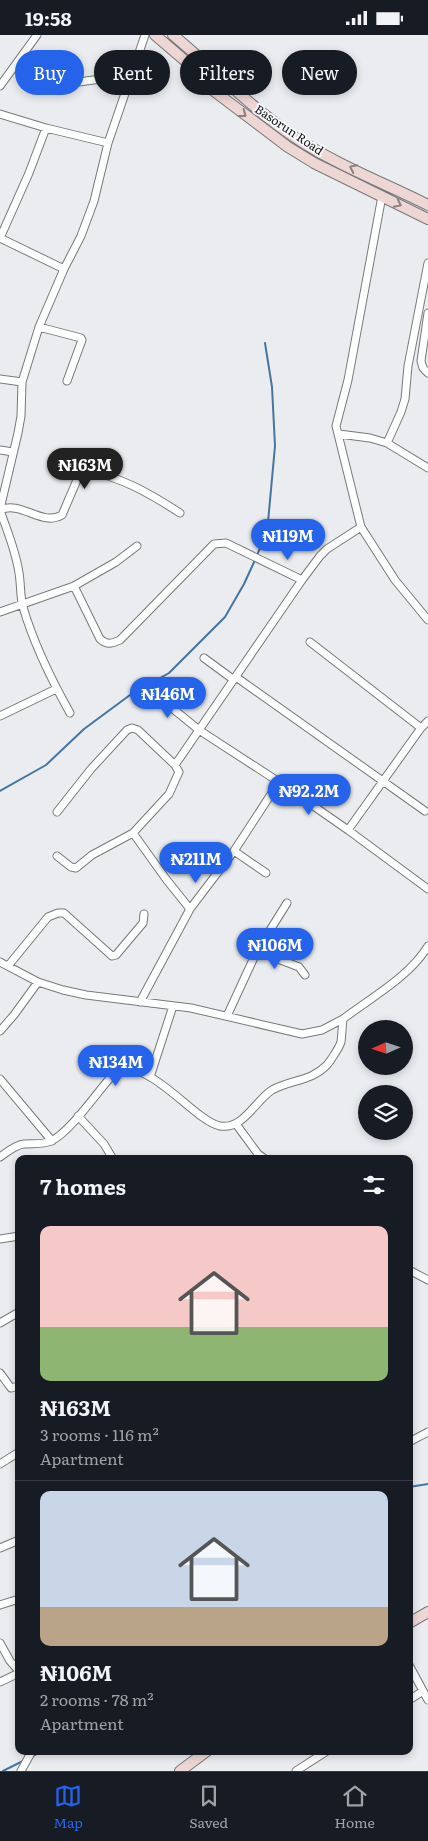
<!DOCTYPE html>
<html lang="en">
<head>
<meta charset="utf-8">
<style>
  body { margin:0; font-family:Literata,serif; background:#20242c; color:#f1f3f6; height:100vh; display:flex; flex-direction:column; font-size:19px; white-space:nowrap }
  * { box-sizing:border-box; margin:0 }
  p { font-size:16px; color:#9ea1a6 }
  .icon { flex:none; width:28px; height:28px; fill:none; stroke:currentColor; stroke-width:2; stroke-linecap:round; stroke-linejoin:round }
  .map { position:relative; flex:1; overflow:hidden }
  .sheet { position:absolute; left:15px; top:1120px; width:398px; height:600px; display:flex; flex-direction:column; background:#171b24; border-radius:10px; box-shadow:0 2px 8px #0003 }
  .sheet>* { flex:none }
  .hud { position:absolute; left:15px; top:15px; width:399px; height:45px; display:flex; gap:10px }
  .needle { width:32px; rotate:267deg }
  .controls { position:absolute; left:358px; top:985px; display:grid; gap:10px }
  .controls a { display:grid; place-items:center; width:55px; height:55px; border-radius:50%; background:#171b24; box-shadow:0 2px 8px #0003; font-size:25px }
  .price { position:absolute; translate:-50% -42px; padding:0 11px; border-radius:18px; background:#2563eb; color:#fff; font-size:16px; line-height:32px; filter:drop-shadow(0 1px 2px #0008) }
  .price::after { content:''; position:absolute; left:50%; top:30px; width:15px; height:11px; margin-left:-8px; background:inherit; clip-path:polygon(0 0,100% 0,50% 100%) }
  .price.on { background:#222; color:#fff }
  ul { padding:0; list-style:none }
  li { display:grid; align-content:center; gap:10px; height:265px; padding:0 25px }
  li+li { border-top:1px solid #363941 }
  li span { display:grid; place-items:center; height:155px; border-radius:10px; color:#555 }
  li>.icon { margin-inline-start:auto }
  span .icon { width:90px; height:90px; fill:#fffc; stroke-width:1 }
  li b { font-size:21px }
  h2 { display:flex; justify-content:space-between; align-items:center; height:60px; padding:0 25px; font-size:21px }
  .chip { padding:0 18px; border-radius:22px; background:#171b24; box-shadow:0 2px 8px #0003; font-size:18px; line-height:45px }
  .chip.on { background:#2563eb; color:#fff }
  .status { display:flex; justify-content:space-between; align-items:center; height:35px; padding:0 25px; background:#171b24; direction:ltr }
  .status svg { height:14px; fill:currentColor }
  .tab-bar { display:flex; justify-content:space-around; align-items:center; height:70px; border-top:1px solid #363941; background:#171b24; font-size:14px; color:#9ea1a6 }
  .tab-bar a { display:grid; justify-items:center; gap:2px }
  .tab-bar .on { color:#2563eb }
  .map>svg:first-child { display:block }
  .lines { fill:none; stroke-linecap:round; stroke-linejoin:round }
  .stream { stroke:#4575a1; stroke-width:2 }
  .minor-casing { stroke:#77797b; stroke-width:9 }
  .secondary-casing { stroke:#77797b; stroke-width:12 }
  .minor { stroke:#fff; stroke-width:7 }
  .secondary { stroke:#eed6d4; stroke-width:10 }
  .oneway { stroke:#8c7f7e }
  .labels { text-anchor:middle; stroke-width:4; stroke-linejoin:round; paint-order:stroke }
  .street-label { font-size:12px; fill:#151516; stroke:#f7f9fc }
</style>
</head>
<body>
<div class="status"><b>19:58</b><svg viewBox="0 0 49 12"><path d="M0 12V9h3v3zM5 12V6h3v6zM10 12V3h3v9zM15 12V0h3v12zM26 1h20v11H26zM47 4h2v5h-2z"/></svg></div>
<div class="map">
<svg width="428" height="1736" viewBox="0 0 428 1736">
  <rect width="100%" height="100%" fill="#eaecef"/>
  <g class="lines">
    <path class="stream" d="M 257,520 L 267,498 L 275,411 L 272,352 L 265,308
      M 0,756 L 46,730 L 84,694 L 130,660 L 169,638 L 225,582 L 244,549 L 255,525
      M 409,1452 L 428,1449
      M 31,1722 L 42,1716
      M 3,1736 L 25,1725"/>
    <g class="minor-casing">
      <path id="minor" d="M 0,51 L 37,0
        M 42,52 L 130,40
        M 0,79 L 46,93 L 108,108
        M 382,161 L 348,345 L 336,391 L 361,492 L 395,545 L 428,585
        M 0,203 L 29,138 L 46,93
        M 0,203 L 64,234
        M 428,278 L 421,326 L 423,333 L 428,338
        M 39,292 L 81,303 L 82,305 L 67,346
        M 0,344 L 22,347
        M 339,399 L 370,403 L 387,408 L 428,433
        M 387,408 L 401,377 L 405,364 L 408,331 L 428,228
        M 0,415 L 13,417
        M 0,474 L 18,398 L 21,381 L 22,347 L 39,292 L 64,234 L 81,201 L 94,166 L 108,108 L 145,0
        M 0,475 C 21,465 42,492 62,480 L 80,438 L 84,434 C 124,444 146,456 180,478
        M 0,475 C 7,496 16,516 19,538 C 21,549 20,562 23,572 C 34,610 51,644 70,678
        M 74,551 L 100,604 C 107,610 111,609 120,605 L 214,509 L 226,508 L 302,545
        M 0,577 L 74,551 L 116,527 L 137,511
        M 310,607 L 421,693
        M 204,623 L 234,645
        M 236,642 L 425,776
        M 150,655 L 199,695 L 279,747 L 348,795 L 428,854
        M 0,681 L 56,654
        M 57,777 L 91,734 L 127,695 L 132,693 L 138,695 L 175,730
        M 348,795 L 421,693 L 428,686
        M 133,798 L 166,844 L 190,874
        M 234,816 L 266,838
        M 57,821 L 71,832 L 76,833 L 92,820 L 133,798 L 169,759 L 179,737 L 175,730 L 302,545 L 320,521 L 327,514 L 361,492
        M 257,916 L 299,932 L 305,940
        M 0,927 L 38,947 L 63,955 L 86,960 L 191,973 L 302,999 L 322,995 L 343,984
        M 8,931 L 48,882 L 58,878 L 64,878 L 112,921 L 116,920 L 143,888 L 144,879
        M 140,967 L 190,874 L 234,816 L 279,747
        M 227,981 L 257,916 L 287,868
        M 0,996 L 14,980 L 38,947
        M 150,1042 L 173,971
        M 0,1044 L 52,1106
        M 78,1081 L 104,1109 L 113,1124
        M 236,1089 L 258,1119 L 265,1124
        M 0,1122 C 7,1117 15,1110 24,1109 C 33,1108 42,1110 51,1106 C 69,1098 96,1059 110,1043 C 141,1010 191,1085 220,1091 C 243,1095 256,1065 272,1055 C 292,1044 310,1047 327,1030 C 331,1025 339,1013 341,1007 C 342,999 342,992 343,984 C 372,962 409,942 428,911
        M 0,1204 L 19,1201
        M 409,1235 L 428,1245
        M 0,1288 L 19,1277
        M 0,1338 L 11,1353 L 19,1351
        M 409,1407 L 428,1397
        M 0,1429 L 19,1417
        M 0,1513 L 19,1505
        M 0,1570 L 19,1564
        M 0,1608 L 10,1626 L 19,1636
        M 409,1630 L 428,1665
        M 0,1647 L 19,1638
        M 409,1665 L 423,1656
        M 21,1736 L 32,1716
        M 296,1736 L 327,1716"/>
    </g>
    <g class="secondary-casing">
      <path id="secondary" d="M 155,0 L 197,36 L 210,53 L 288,112 L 314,128 L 428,184
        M 173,0 C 214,34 251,73 296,103 C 337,130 384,148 428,170
        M 409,1588 L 428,1577
        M 180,1736 L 207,1716"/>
    </g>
    <use href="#minor" class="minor"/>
    <use href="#secondary" class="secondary"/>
  </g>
  <defs><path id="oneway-chevron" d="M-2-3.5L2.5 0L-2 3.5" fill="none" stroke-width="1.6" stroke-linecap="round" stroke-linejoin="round" transform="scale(1.25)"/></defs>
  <g class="oneway">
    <use href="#oneway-chevron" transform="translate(243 79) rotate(37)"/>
    <use href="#oneway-chevron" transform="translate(353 133) rotate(-154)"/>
    <use href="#oneway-chevron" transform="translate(398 169) rotate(26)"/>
  </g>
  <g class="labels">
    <g class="street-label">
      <text transform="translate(289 95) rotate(34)" y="4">Basorun Road</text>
    </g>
  </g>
</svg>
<div class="controls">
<a><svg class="needle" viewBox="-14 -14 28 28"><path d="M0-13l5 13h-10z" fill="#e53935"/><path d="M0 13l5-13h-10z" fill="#9ea1a6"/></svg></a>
<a><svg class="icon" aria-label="layers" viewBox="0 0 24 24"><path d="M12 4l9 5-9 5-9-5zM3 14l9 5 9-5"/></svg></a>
</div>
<b class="price on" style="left:85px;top:455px">₦163M</b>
<b class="price" style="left:288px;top:526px">₦119M</b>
<b class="price" style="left:168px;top:684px">₦146M</b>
<b class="price" style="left:309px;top:781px">₦92.2M</b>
<b class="price" style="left:196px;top:849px">₦211M</b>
<b class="price" style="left:275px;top:935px">₦106M</b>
<b class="price" style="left:116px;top:1052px">₦134M</b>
<div class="hud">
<a class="chip on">Buy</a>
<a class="chip">Rent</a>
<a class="chip">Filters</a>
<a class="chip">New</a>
</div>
<section class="sheet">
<h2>7 homes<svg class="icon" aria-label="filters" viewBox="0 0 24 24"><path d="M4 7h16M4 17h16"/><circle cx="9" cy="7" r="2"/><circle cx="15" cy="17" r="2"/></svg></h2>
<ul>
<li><span style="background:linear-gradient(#f6c9c9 65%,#8fb573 0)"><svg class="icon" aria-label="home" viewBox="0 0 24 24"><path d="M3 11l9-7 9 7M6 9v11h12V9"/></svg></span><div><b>₦163M</b><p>3 rooms · 116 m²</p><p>Apartment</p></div></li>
<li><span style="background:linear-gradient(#c9d6e8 75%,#b9a48a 0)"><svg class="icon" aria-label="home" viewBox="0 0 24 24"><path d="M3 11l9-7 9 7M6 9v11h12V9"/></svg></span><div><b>₦106M</b><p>2 rooms · 78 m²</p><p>Apartment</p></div></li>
</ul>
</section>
</div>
<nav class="tab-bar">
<a class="on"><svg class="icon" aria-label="map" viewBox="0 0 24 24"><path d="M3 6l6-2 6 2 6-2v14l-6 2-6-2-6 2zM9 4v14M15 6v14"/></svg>Map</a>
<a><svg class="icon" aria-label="saved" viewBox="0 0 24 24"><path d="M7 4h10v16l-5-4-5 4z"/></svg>Saved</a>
<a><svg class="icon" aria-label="home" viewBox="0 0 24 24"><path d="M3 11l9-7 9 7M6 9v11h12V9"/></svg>Home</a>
</nav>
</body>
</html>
